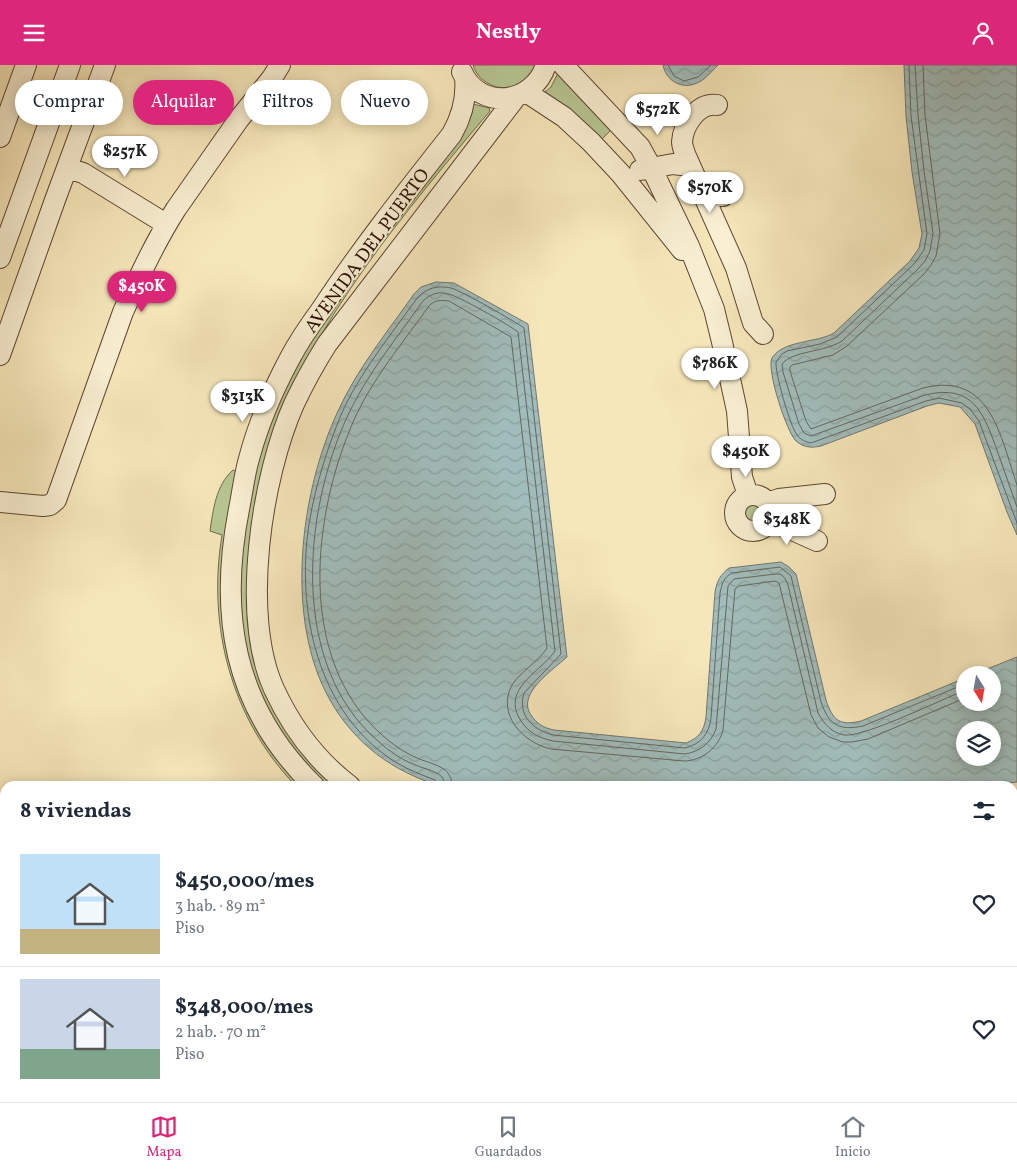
<!DOCTYPE html>
<html lang="es">
<head>
<meta charset="utf-8">
<style>
  body { margin:0; font-family:Vollkorn,serif; background:#f6f6f7; color:#1f2937; height:100vh; display:flex; flex-direction:column; font-size:19px; white-space:nowrap }
  * { box-sizing:border-box; margin:0 }
  p { font-size:16px; color:#747a83 }
  .icon { flex:none; width:28px; height:28px; fill:none; stroke:currentColor; stroke-width:2; stroke-linecap:round; stroke-linejoin:round }
  .map { position:relative; flex:1; overflow:hidden }
  .sheet { position:absolute; left:0px; top:716px; width:1018px; height:321px; display:flex; flex-direction:column; background:#fff; border-radius:15px 15px 0 0; box-shadow:0 2px 12px #0003 }
  .sheet>* { flex:none }
  .banner { position:absolute; left:15px; top:15px; width:500px; height:45px; display:flex; gap:10px }
  .needle { width:32px; rotate:169deg }
  .tools { position:absolute; left:956px; top:601px; display:grid; gap:10px }
  .tools a { display:grid; place-items:center; width:45px; height:45px; border-radius:50%; background:#fff; box-shadow:0 2px 12px #0003; font-size:25px }
  .price { position:absolute; translate:-50% -42px; padding:0 11px; border-radius:18px; background:#fff; color:#222; font-size:16px; line-height:32px; filter:drop-shadow(0 1px 2px #0008) }
  .price::after { content:''; position:absolute; left:50%; top:30px; width:15px; height:11px; margin-left:-8px; background:inherit; clip-path:polygon(0 0,100% 0,50% 100%) }
  .price.on { background:#db2777; color:#fff }
  ul { padding:0; list-style:none }
  li { display:flex; align-items:center; gap:15px; height:125px; padding:0 20px }
  li+li { border-top:1px solid #e0e1e3 }
  li span { display:grid; place-items:center; flex:none; width:140px; height:100px; border-radius:0px; color:#555 }
  li>.icon { margin-inline-start:auto }
  span .icon { width:60px; height:60px; fill:#fffc; stroke-width:1 }
  li b { font-size:21px }
  h2 { display:flex; justify-content:space-between; align-items:center; height:60px; padding:0 20px; font-size:21px }
  .chip { padding:0 18px; border-radius:22px; background:#fff; box-shadow:0 2px 12px #0003; font-size:18px; line-height:45px }
  .chip.on { background:#db2777; color:#fff }
  header { display:flex; justify-content:space-between; align-items:center; height:65px; padding:0 20px; background:#db2777; color:#fff; font-size:22px; font-weight:700 }
  .tab-bar { display:flex; justify-content:space-around; align-items:center; height:70px; border-top:1px solid #e0e1e3; background:#fff; font-size:14px; color:#747a83 }
  .tab-bar a { display:grid; justify-items:center; gap:2px }
  .tab-bar .on { color:#db2777 }
  .map>svg:first-child { display:block }
  .grass { fill:#b7c793; stroke:#716b4c }
  .water { fill:url(#water-waves); stroke:#727772; fill-rule:evenodd }
  .lines { fill:none; stroke-linecap:round; stroke-linejoin:round }
  .shore { stroke:#666660; stroke-width:1 }
  .minor-casing { stroke:#5e4532; stroke-width:22 }
  .minor { stroke:#f9efd2; stroke-width:20 }
  .labels { text-anchor:middle; stroke-width:4; stroke-linejoin:round; paint-order:stroke }
  .street-label { font-size:19px; fill:#2b0f05; stroke:#f9efd2 }
</style>
</head>
<body>
<header><svg class="icon" aria-label="menu" viewBox="0 0 24 24"><path d="M4 6h16M4 12h16M4 18h16"/></svg>Nestly<svg class="icon" aria-label="person" viewBox="0 0 24 24"><circle cx="12" cy="8" r="4"/><path d="M4 21q1-7 8-7t8 7"/></svg></header>
<div class="map">
<svg width="1017" height="1037" viewBox="0 0 1017 1037">
  <defs>
    <pattern id="water-waves" width="16" height="10" patternUnits="userSpaceOnUse" patternTransform="scale(1.25)"><rect width="16" height="10" fill="#a1bdbb"/><path d="M0 5q4-4 8 0t8 0" fill="none" stroke="#8ba19f"/></pattern>
  </defs>
  <rect width="100%" height="100%" fill="#f6e7ba"/>
  <filter id="stains"><feTurbulence type="fractalNoise" baseFrequency=".004" numOctaves="4"/><feColorMatrix values="0 0 0 0 .2 0 0 0 0 .09 0 0 0 0 .02 0 0 0 .5 -.17"/></filter>
  <radialGradient id="worn" r=".72"><stop offset=".6" stop-color="#630" stop-opacity="0"/><stop offset="1" stop-color="#630" stop-opacity=".3"/></radialGradient>
  <path class="grass" d="M 473,0 L 536,0 C 532,7 529,14 521,18 C 504,29 479,20 473,0 Z
    M 558,8 L 563,11 L 611,65 L 600,76 L 545,30 L 545,27 L 551,22 Z
    M 473,39 L 489,43 L 490,46 C 405,147 315,252 270,378 C 267,387 265,398 263,408 C 257,435 252,460 249,488 C 245,531 246,577 261,618 C 269,639 284,656 298,673 C 311,689 324,705 337,721 L 325,721 L 287,680 L 255,621 L 239,552 L 244,455 L 261,378 L 290,308 Z
    M 233,405 L 236,406 L 224,531 L 268,679 L 288,707 L 302,721 L 296,721 C 231,654 207,561 222,470 L 210,466 C 213,445 216,420 233,405 Z
    M743 448a10 10 0 1 1 20 0a10 10 0 1 1-20 0Z"/>
  <path class="water" d="M 663,0 L 718,0 C 712,6 705,15 697,18 C 682,25 666,16 663,0 Z
    M 904,0 L 1017,0 L 1017,470 L 1007,447 L 975,359 L 960,342 L 939,338 L 927,341 L 821,381 C 812,383 804,383 796,376 C 787,368 766,304 772,293 C 783,275 817,278 834,268 L 910,196 L 919,183 L 922,169 L 912,107 L 906,51 Z
    M 436,217 L 454,218 L 528,259 L 567,592 C 553,605 516,629 531,650 C 537,659 544,663 554,665 L 686,678 C 699,673 704,666 706,652 L 715,527 C 717,516 720,510 729,503 L 781,497 L 789,502 L 796,509 L 826,635 C 833,656 840,661 861,656 L 965,613 L 965,638 L 992,638 L 992,610 L 972,610 L 1017,592 L 1017,717 L 986,721 L 440,721 C 392,706 355,679 330,635 C 284,554 300,427 338,346 C 357,304 388,266 414,229 L 421,222 ZM 965,665 L 992,665 L 992,692 L 965,692 Z"/>
  <g class="lines">
    <path class="shore" d="M 668,0 L 674,11 L 684,16 L 698,12 L 711,0
      M 909,0 L 911,51 L 927,169 L 924,185 L 914,199 L 837,272 L 820,279 L 787,286 L 782,289 L 776,297 C 775,308 790,361 797,370 C 801,375 806,377 811,378 L 926,336 L 939,333 L 962,338 L 970,344 L 979,356 L 1017,458
      M 915,0 L 918,50 L 924,106 L 933,168 L 930,186 L 925,196 L 918,204 L 842,276 C 825,287 792,286 782,299 L 783,307 L 799,359 L 804,368 L 811,371 L 925,330 C 974,318 984,349 998,388 C 1004,406 1011,424 1017,442
      M 923,0 L 925,50 L 940,169 L 936,191 L 931,200 L 924,209 L 847,281 L 833,290 L 792,300 L 790,302 L 790,306 L 806,356 L 811,364 L 923,323 C 991,306 1000,371 1017,420
      M 438,721 L 435,715 C 422,710 409,705 397,698 C 317,649 296,546 309,459 C 315,422 327,384 341,350 C 358,310 393,267 418,232 C 427,223 438,220 451,223 C 460,225 516,257 524,263 L 561,589 L 524,628 C 517,650 533,665 553,670 L 685,683 C 701,679 709,669 711,653 L 720,528 C 722,519 723,513 732,508 L 780,502 L 791,511 L 821,637 C 829,660 839,666 863,661 L 965,619
      M 444,721 C 444,717 444,714 441,711 C 434,705 421,703 413,699 C 400,694 388,685 378,676 C 289,600 303,446 348,350 C 367,309 397,273 423,236 C 430,229 439,226 448,229 C 457,230 511,261 518,267 L 555,586 C 541,607 500,624 521,656 C 529,668 539,673 553,676 L 685,689 C 699,687 711,678 716,664 L 728,521 L 734,514 L 775,509 C 783,508 785,513 788,520 L 818,648 C 824,659 832,668 844,670 C 863,673 943,634 965,625
      M 452,721 C 452,715 450,709 445,705 C 437,699 426,697 417,693 C 405,688 392,679 382,670 C 296,594 312,450 354,355 C 371,316 404,276 429,241 C 434,235 441,235 449,236 L 511,272 L 547,583 C 538,597 521,606 512,620 C 496,650 524,678 551,684 L 684,696 C 702,696 719,682 723,665 L 735,524 L 739,521 L 775,516 L 779,518 L 780,522 L 811,650 L 818,663 L 829,672 L 843,677 L 852,677 L 868,674 L 965,633"/>
    <g class="minor-casing">
      <path id="minor" d="M 563,0 L 640,82 L 651,102 L 689,181 L 714,244 L 722,277 L 737,346 L 742,412 L 748,430
        M 462,7 C 480,46 533,40 546,0
        M 526,27 L 564,52 L 591,77 L 621,109 L 682,185
        M 717,40 C 698,37 683,60 682,77 C 682,81 684,85 685,89 L 736,203 L 753,258 L 763,269
        M 0,72 L 26,0
        M 67,103 L 83,108 L 166,159
        M 640,105 L 673,99 L 690,101
        M 703,128 L 714,131 L 723,131
        M 0,193 L 70,0
        M 0,290 L 55,135 L 105,0
        M735 448a18 18 0 1 1 36 0a18 18 0 1 1-36 0Z
        M 0,437 L 43,441 L 50,440 L 56,435 L 123,247 C 139,212 155,177 176,144 L 239,54 L 272,13 L 280,0
        M 768,438 L 779,434 L 825,429
        M 770,455 L 817,476
        M 314,721 C 232,641 218,547 240,439 C 243,423 245,406 250,390 C 259,357 274,323 290,293 C 299,276 310,260 321,245 C 361,184 407,126 452,69 C 462,51 467,33 465,13
        M 350,721 C 317,696 291,661 274,624 C 240,549 262,411 294,339 C 304,318 315,298 327,279 L 516,32
        M 0,780 L 5,788
        M 0,817 L 5,824
        M 1012,982 L 1017,987
        M 1012,1008 L 1017,1009
        M 0,1013 L 5,1014
        M 137,1032 L 169,1037
        M 394,1032 L 425,1037
        M 745,1037 L 746,1032
        M 973,1037 L 975,1032"/>
    </g>
    <use href="#minor" class="minor"/>
  </g>
  <g class="labels">
    <g class="street-label">
      <text transform="translate(366 185) rotate(-54)" y="7">AVENIDA DEL PUERTO</text>
    </g>
  </g>
  <rect width="100%" height="100%" filter="url(#stains)"/>
  <rect width="100%" height="100%" fill="url(#worn)"/>
</svg>
<div class="tools">
<a><svg class="needle" viewBox="-14 -14 28 28"><path d="M0-13l5 13h-10z" fill="#e53935"/><path d="M0 13l5-13h-10z" fill="#747a83"/></svg></a>
<a><svg class="icon" aria-label="layers" viewBox="0 0 24 24"><path d="M12 4l9 5-9 5-9-5zM3 14l9 5 9-5"/></svg></a>
</div>
<b class="price" style="left:658px;top:71px">$572K</b>
<b class="price" style="left:125px;top:113px">$257K</b>
<b class="price" style="left:710px;top:149px">$570K</b>
<b class="price on" style="left:142px;top:248px">$450K</b>
<b class="price" style="left:715px;top:325px">$786K</b>
<b class="price" style="left:243px;top:358px">$313K</b>
<b class="price" style="left:746px;top:413px">$450K</b>
<b class="price" style="left:787px;top:481px">$348K</b>
<div class="banner">
<a class="chip">Comprar</a>
<a class="chip on">Alquilar</a>
<a class="chip">Filtros</a>
<a class="chip">Nuevo</a>
</div>
<section class="sheet">
<h2>8 viviendas<svg class="icon" aria-label="filters" viewBox="0 0 24 24"><path d="M4 7h16M4 17h16"/><circle cx="9" cy="7" r="2"/><circle cx="15" cy="17" r="2"/></svg></h2>
<ul>
<li><span style="background:linear-gradient(#bfe0f5 75%,#c2b280 0)"><svg class="icon" aria-label="home" viewBox="0 0 24 24"><path d="M3 11l9-7 9 7M6 9v11h12V9"/></svg></span><div><b>$450,000/mes</b><p>3 hab. · 89 m²</p><p>Piso</p></div><svg class="icon" aria-label="heart" viewBox="0 0 24 24"><path d="M12 20l-8-8c-3-5 5-10 8-4 3-6 11-1 8 4z"/></svg></li>
<li><span style="background:linear-gradient(#c9d6e8 70%,#7fa58c 0)"><svg class="icon" aria-label="home" viewBox="0 0 24 24"><path d="M3 11l9-7 9 7M6 9v11h12V9"/></svg></span><div><b>$348,000/mes</b><p>2 hab. · 70 m²</p><p>Piso</p></div><svg class="icon" aria-label="heart" viewBox="0 0 24 24"><path d="M12 20l-8-8c-3-5 5-10 8-4 3-6 11-1 8 4z"/></svg></li>
</ul>
</section>
</div>
<nav class="tab-bar">
<a class="on"><svg class="icon" aria-label="map" viewBox="0 0 24 24"><path d="M3 6l6-2 6 2 6-2v14l-6 2-6-2-6 2zM9 4v14M15 6v14"/></svg>Mapa</a>
<a><svg class="icon" aria-label="saved" viewBox="0 0 24 24"><path d="M7 4h10v16l-5-4-5 4z"/></svg>Guardados</a>
<a><svg class="icon" aria-label="home" viewBox="0 0 24 24"><path d="M3 11l9-7 9 7M6 9v11h12V9"/></svg>Inicio</a>
</nav>
</body>
</html>
